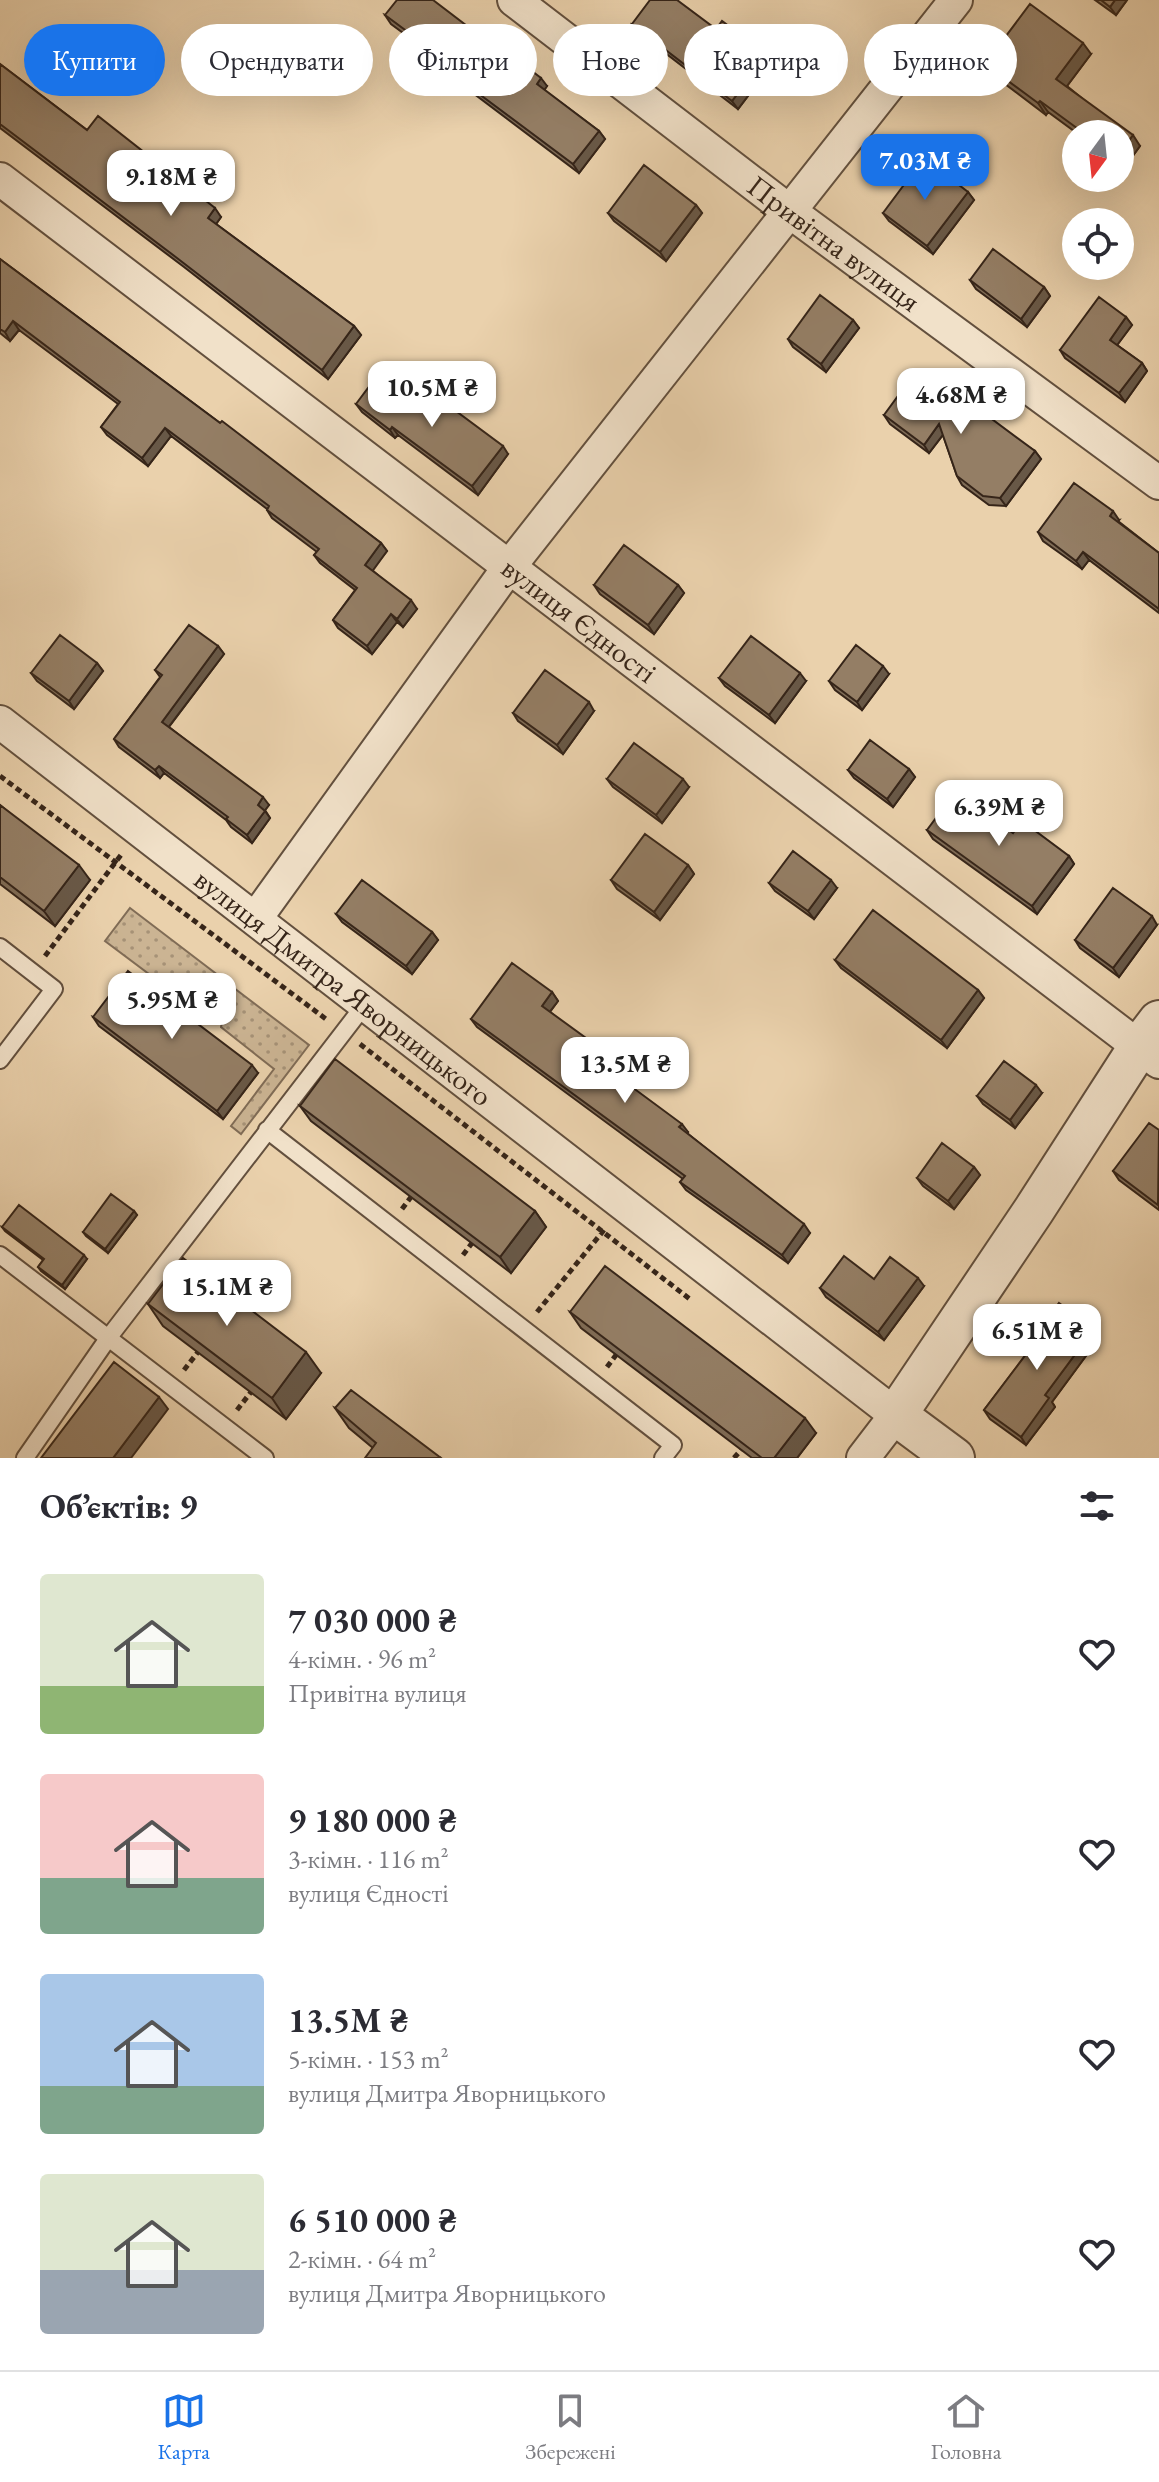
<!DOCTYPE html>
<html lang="uk">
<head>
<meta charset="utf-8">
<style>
  body { margin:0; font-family:"EB Garamond",serif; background:#f7f7f7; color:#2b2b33; height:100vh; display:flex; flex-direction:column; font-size:30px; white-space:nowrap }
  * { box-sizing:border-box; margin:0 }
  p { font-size:26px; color:#7c7c81 }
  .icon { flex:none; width:44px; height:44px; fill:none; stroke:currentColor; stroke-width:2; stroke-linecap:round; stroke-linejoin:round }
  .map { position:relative; height:1458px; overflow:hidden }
  .panel { display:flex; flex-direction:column; background:#fff; flex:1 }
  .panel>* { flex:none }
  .top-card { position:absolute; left:24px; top:24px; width:1112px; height:72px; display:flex; gap:16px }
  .needle { width:52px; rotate:195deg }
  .tools { position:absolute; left:1062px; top:120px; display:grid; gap:16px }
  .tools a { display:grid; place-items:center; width:72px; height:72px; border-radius:50%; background:#fff; box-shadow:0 8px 32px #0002; font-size:40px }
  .price { position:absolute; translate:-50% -68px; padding:0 18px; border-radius:16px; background:#fff; color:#222; font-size:26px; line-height:52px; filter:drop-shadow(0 2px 4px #0008) }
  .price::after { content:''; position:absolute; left:50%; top:48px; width:24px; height:18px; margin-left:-12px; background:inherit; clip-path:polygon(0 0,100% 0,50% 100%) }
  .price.selected { background:#1a73e8; color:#fff }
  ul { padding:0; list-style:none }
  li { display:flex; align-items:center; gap:24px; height:200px; padding:0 40px }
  li span { display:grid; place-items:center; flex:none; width:224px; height:160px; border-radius:8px; color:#555 }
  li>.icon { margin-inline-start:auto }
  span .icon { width:96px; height:96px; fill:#fffc; stroke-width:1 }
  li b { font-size:34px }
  h2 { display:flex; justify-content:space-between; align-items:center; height:96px; padding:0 40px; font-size:34px }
  .tag { padding:0 28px; border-radius:36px; background:#fff; box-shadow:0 8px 32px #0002; font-size:28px; line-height:72px }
  .tag.selected { background:#1a73e8; color:#fff }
  .menu { display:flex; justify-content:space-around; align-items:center; height:112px; border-top:2px solid #e1e1e2; background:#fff; font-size:22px; color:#7c7c81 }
  .menu a { display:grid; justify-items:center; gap:4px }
  .menu .selected { color:#1a73e8 }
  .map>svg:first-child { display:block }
  .grass { fill:url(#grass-dots); stroke:#806c56; stroke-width:2 }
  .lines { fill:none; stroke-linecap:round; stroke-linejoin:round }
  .service-casing { stroke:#63503e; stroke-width:20 }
  .minor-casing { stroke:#63503e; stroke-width:36 }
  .tertiary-casing { stroke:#63503e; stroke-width:44 }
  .path { stroke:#362519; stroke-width:5; stroke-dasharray:6 4; stroke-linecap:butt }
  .service { stroke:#f1e1c9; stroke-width:16 }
  .minor { stroke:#f1e1c9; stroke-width:32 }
  .tertiary { stroke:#f1e1c9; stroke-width:40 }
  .wall { fill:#7f6c57; stroke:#362519; stroke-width:2 }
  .shaded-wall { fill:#685847; stroke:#362519; stroke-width:2 }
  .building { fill:#947e65; stroke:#362519; stroke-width:2 }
  .labels { text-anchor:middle; stroke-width:6; stroke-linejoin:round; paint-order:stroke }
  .street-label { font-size:30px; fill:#362519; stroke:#f1e1c9 }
</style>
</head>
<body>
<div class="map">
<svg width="1159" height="1458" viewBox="0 0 1159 1458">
  <defs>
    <pattern id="grass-dots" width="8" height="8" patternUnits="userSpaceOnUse" patternTransform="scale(2)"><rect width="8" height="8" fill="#cbb493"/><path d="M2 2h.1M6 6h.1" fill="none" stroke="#a69277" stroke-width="1.8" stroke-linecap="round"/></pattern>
  </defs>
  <rect width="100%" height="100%" fill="#ead1ac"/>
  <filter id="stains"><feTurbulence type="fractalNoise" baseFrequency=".0025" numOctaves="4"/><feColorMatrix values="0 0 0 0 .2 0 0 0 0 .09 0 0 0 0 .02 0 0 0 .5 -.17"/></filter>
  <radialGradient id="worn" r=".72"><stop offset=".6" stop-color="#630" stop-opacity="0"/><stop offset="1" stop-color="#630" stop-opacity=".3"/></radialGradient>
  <path class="grass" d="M 130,908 L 223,979 L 205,1005 L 191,993 L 185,1001 L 105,941 Z
    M 230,985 L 309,1045 L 241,1134 L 231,1126 L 274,1069 L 221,1027 L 223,1018 L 213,1011 Z"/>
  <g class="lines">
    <g class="service-casing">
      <path id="service" d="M 0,947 L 54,989 L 0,1060
        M 267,1130 L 673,1445 L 663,1458
        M 0,1255 L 265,1458
        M 25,1458 L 109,1337 L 366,1003"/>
    </g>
    <g class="minor-casing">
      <g id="minor">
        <path id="s1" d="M 514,0 L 789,211 L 1159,483"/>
        <path id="s2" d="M 0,179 L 1159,1062"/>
        <path id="s3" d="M 0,722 L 896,1415 L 863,1458"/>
        <path d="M 256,918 L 509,567 L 956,0"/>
      </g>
    </g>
    <g class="tertiary-casing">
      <path id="tertiary" d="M 954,1458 L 896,1415 L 1034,1210 L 1139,1047 L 1159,1021"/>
    </g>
    <path class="path" d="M 0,776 L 326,1019
      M 45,956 L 121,855
      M 360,1044 L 691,1300
      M 402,1209 L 411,1197
      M 463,1255 L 472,1243
      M 537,1312 L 604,1230
      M 607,1367 L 616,1355
      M 184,1370 L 198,1352
      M 237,1410 L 251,1392
      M 734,1458 L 741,1450"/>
    <use href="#service" class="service"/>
    <use href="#minor" class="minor"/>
    <use href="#tertiary" class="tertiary"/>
  </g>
  <path class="wall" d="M 1095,0 L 1127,0 L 1116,15 Z
    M 385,15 L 547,86 L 544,90 L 599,131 L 605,139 L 579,173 L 457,81 L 451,73 L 453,70 L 391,24 Z
    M 632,24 L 716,29 L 767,55 L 773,63 L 738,109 L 638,32 Z
    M 1091,54 L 1067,86 L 1140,146 L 1124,168 L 1120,165 L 1120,134 L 1078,134 L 1048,112 L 1046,115 L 993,75 L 985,64 Z
    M 0,64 L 87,130 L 221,217 L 216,224 L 354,326 L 361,335 L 328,379 L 184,267 L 0,128 Z
    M 968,192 L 974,200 L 933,254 L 889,221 L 883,213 Z
    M 696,205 L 702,213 L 666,261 L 614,221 L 608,213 Z
    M 0,259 L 381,543 L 387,551 L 372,570 L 417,609 L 403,627 L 397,622 L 372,654 L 338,628 L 333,620 L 355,590 L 320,563 L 314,555 L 317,552 L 272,518 L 267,510 L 267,509 L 171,436 L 148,466 L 107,435 L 101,427 L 118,404 L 19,330 L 10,341 L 0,333 Z
    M 970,280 L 1044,287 L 1050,296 L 1027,327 L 976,289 Z
    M 1126,317 L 1132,325 L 1117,345 L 1142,363 L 1147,371 L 1125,402 L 1065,358 L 1060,350 Z
    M 853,320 L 859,328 L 826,372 L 793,347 L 788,339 Z
    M 356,404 L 433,412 L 508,454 L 478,495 L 398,435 L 395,438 L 362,412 Z
    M 884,415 L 982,418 L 1035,451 L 1041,459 L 1006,506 L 989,505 L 962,485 L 957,476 L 943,435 L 929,453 L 890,424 Z
    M 1119,520 L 1118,521 L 1159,553 L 1159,613 L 1089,560 L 1082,569 L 1043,541 L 1038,532 Z
    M 594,585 L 678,585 L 684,593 L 654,634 L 600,594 Z
    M 218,646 L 224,654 L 169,727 L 269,805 L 265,810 L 270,818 L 252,843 L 231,827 L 226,820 L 164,773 L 160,778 L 119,747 L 114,739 L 160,677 L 155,670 Z
    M 97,663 L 103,671 L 74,709 L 37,681 L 31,673 Z
    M 889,674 L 862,710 L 835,690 L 829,681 Z
    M 719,678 L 806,681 L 775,723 L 725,686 Z
    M 594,711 L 563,754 L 518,721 L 513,713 Z
    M 909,769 L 915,777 L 893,807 L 854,778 L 848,770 Z
    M 607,779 L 689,787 L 662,823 L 613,787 Z
    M 0,805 L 90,880 L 55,926 L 0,884 Z
    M 927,830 L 1013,833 L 1069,856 L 1074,864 L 1037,914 L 933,839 Z
    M 688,865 L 694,874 L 660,920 L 617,889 L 611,880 Z
    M 769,883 L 837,888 L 814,919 L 775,891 Z
    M 336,914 L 432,932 L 438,940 L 412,974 L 342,922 Z
    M 1157,925 L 1119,977 L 1080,948 L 1075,940 Z
    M 835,960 L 978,990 L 984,998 L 947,1048 L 841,968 Z
    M 552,992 L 558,1001 L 550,1012 L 603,1055 L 598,1061 L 688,1132 L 687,1133 L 810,1233 L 788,1263 L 686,1190 L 680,1182 L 683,1179 L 477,1027 L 471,1019 Z
    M 93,1017 L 258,1073 L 223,1119 L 99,1026 Z
    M 1042,1093 L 1015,1128 L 983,1104 L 977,1096 Z
    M 300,1106 L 535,1211 L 546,1227 L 511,1273 L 311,1121 Z
    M 1159,1130 L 1159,1210 L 1119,1180 L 1113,1171 Z
    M 974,1167 L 980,1175 L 954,1209 L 923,1186 L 917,1178 Z
    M 134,1211 L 137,1215 L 108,1253 L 86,1236 L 83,1232 Z
    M 2,1227 L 87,1259 L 65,1289 L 41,1271 L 38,1267 L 43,1260 L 5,1231 Z
    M 874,1279 L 924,1286 L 884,1340 L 826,1297 L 820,1288 Z
    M 148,1304 L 321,1373 L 286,1419 L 163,1326 Z
    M 570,1312 L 816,1433 L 797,1458 L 752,1458 L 581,1328 Z
    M 1082,1320 L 1088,1328 L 1081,1338 L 1085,1341 L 1091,1349 L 1052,1402 L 1055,1407 L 1026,1445 L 990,1419 L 984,1410 L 1039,1338 L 1036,1334 Z
    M 335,1408 L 441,1458 L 373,1448 L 349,1428 Z"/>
  <path class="shaded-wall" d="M 1115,0 L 1127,0 L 1116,15 L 1110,7 Z
    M 1083,43 L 1091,54 L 1064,90 L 1056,79 Z
    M 767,55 L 773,63 L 738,109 L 732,101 Z
    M 541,78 L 547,86 L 543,92 L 537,84 Z
    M 1040,101 L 1048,112 L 1046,115 L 1038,103 Z
    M 599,131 L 605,139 L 579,173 L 573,164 Z
    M 1133,135 L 1140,146 L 1124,168 L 1120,162 L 1120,152 Z
    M 968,192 L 974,200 L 933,254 L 927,246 Z
    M 696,205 L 702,213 L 666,261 L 660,252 Z
    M 215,208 L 221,217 L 214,227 L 208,218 Z
    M 1044,287 L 1050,296 L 1027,327 L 1021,319 Z
    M 1126,317 L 1132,325 L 1115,348 L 1110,340 Z
    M 853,320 L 859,328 L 826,372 L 821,364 Z
    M 13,321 L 19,330 L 10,341 L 5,332 Z
    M 354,326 L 361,335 L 328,379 L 322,370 Z
    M 1142,363 L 1147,371 L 1125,402 L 1119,393 Z
    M 939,424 L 945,432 L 929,453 L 924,445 Z
    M 392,427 L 398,435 L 395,438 L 390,430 Z
    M 165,428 L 171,436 L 148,466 L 142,458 Z
    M 503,446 L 508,454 L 478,495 L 472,486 Z
    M 1035,451 L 1041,459 L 1006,506 L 1000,498 Z
    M 1113,511 L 1119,520 L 1116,524 L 1110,516 Z
    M 381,543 L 387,551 L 371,573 L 365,565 Z
    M 1083,552 L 1089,560 L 1082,569 L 1076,561 Z
    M 678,585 L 684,593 L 654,634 L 648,625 Z
    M 411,600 L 417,609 L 403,627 L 397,619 Z
    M 391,614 L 397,622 L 372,654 L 367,646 Z
    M 218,646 L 224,654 L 167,729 L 162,722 Z
    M 97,663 L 103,671 L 74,709 L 69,701 Z
    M 883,666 L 889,674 L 862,710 L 857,702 Z
    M 800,673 L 806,681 L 775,723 L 769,715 Z
    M 589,702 L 594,711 L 563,754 L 557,745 Z
    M 159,766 L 164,773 L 160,778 L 155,770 Z
    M 909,769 L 915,777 L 893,807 L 887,799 Z
    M 683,779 L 689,787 L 662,823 L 656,815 Z
    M 263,797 L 269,805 L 263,813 L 258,805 Z
    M 265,811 L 270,818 L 252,843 L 247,835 Z
    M 1069,856 L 1074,864 L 1037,914 L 1032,906 Z
    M 79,865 L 90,880 L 55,926 L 44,911 Z
    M 688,865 L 694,874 L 660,920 L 654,912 Z
    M 831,880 L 837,888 L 814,919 L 808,911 Z
    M 1152,916 L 1157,925 L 1119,977 L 1113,968 Z
    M 432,932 L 438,940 L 412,974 L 406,966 Z
    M 978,990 L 984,998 L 947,1048 L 941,1040 Z
    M 552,992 L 558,1001 L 548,1014 L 542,1006 Z
    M 597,1046 L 603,1055 L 596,1064 L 590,1056 Z
    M 252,1065 L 258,1073 L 223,1119 L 217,1111 Z
    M 1036,1085 L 1042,1093 L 1015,1128 L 1010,1120 Z
    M 682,1124 L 688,1132 L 685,1136 L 679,1127 Z
    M 974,1167 L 980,1175 L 954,1209 L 948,1201 Z
    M 134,1211 L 137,1215 L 108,1253 L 105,1249 Z
    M 535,1211 L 546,1227 L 511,1273 L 500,1257 Z
    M 804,1224 L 810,1233 L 788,1263 L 782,1255 Z
    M 84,1255 L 87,1259 L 65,1289 L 62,1285 Z
    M 918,1278 L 924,1286 L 884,1340 L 878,1332 Z
    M 1082,1320 L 1088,1328 L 1079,1341 L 1073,1333 Z
    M 1085,1341 L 1091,1349 L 1052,1402 L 1055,1407 L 1026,1445 L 1021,1437 L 1045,1395 Z
    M 306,1352 L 321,1373 L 286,1419 L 272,1398 Z
    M 159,1397 L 168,1409 L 131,1458 L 113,1458 Z
    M 805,1418 L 816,1433 L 797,1458 L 774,1458 Z"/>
  <path class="building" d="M 397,0 L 433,0 L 479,35 L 481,32 L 541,78 L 537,84 L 599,131 L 573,164 L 451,73 L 455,67 L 385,15 Z
    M 650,0 L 677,0 L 716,29 L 722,21 L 767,55 L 732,101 L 632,24 Z
    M 1101,0 L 1115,0 L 1110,7 Z
    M 1030,4 L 1083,43 L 1056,79 L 1133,135 L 1120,152 L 1120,134 L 1085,134 L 1040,101 L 1038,103 L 985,64 Z
    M 0,64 L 87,130 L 98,116 L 215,208 L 208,218 L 354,326 L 322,370 L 177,258 L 0,124 Z
    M 924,158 L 968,192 L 927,246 L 883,213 Z
    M 644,165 L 696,205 L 660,252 L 608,213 Z
    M 993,249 L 1044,287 L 1021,319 L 970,280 Z
    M 0,259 L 220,423 L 222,421 L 381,543 L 365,565 L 411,600 L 397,619 L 391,614 L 367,646 L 333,620 L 357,588 L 314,555 L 319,549 L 267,510 L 269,506 L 165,428 L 142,458 L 101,427 L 120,402 L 13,321 L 5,332 L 0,329 Z
    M 820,295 L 853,320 L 821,364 L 788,339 Z
    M 1099,297 L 1126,317 L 1110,340 L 1142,363 L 1119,393 L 1060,350 Z
    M 917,370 L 982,418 L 985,414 L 1035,451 L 1000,498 L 983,496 L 957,476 L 939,424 L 924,445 L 884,415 Z
    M 380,372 L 433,412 L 441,400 L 503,446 L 472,486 L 392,427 L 390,430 L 356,404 Z
    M 1074,483 L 1113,511 L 1110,516 L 1159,553 L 1159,609 L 1083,552 L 1076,561 L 1038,532 Z
    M 624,545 L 678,585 L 648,625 L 594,585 Z
    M 189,625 L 218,646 L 162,722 L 263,797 L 258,805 L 265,811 L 247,835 L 226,819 L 228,817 L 159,766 L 155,770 L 114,739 L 162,675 L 155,670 Z
    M 60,635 L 97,663 L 69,701 L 31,673 Z
    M 751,636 L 800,673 L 769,715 L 719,678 Z
    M 856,645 L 883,666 L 857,702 L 829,681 Z
    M 545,670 L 589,702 L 557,745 L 513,713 Z
    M 870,740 L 909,769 L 887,799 L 848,770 Z
    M 634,743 L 683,779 L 656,815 L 607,779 Z
    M 956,791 L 1013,833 L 1022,821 L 1069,856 L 1032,906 L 927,830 Z
    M 0,805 L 79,865 L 44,911 L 0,877 Z
    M 645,834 L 688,865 L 654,912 L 611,880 Z
    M 793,851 L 831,880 L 808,911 L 769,883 Z
    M 362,880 L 432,932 L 406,966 L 336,914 Z
    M 1113,888 L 1152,916 L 1113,968 L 1075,940 Z
    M 873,910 L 978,990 L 941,1040 L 835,960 Z
    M 512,963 L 552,992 L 542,1006 L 597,1046 L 590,1056 L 682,1124 L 679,1127 L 804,1224 L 782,1255 L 680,1182 L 685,1176 L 471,1019 Z
    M 128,971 L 252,1065 L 217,1111 L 93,1017 Z
    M 335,1059 L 535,1211 L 500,1257 L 300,1106 Z
    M 1004,1061 L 1036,1085 L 1010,1120 L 977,1096 Z
    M 1149,1123 L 1159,1130 L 1158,1205 L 1113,1171 Z
    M 942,1143 L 974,1167 L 948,1201 L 917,1178 Z
    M 111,1194 L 134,1211 L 105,1249 L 83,1232 Z
    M 19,1205 L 84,1255 L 62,1285 L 38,1267 L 44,1259 L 2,1227 Z
    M 844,1256 L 874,1279 L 890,1257 L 918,1278 L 878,1332 L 820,1288 Z
    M 183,1258 L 306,1352 L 272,1398 L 148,1304 Z
    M 605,1266 L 805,1418 L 774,1458 L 762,1458 L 570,1312 Z
    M 1059,1303 L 1082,1320 L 1073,1333 L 1085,1341 L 1045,1395 L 1049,1398 L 1021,1437 L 984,1410 L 1039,1337 L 1036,1334 Z
    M 114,1362 L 159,1397 L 113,1458 L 41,1458 Z
    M 351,1390 L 441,1458 L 365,1458 L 376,1443 L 335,1408 Z"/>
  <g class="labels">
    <g class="street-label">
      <text dy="10" stroke="none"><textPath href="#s1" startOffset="402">Привітна вулиця</textPath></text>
      <text dy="10" stroke="none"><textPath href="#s2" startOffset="728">вулиця Єдності</textPath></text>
      <text dy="10" stroke="none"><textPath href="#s3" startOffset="434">вулиця Дмитра Яворницького</textPath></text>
    </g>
  </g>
  <rect width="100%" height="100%" filter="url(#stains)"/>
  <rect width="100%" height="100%" fill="url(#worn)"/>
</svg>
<div class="tools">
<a><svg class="needle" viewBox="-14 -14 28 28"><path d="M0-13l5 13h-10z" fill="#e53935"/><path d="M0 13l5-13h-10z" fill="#7c7c81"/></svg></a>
<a><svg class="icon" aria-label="locate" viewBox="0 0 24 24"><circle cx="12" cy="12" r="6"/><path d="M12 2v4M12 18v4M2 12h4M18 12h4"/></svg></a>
</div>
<b class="price selected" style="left:925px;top:202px">7.03M ₴</b>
<b class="price" style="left:171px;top:218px">9.18M ₴</b>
<b class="price" style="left:432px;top:429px">10.5M ₴</b>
<b class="price" style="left:961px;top:436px">4.68M ₴</b>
<b class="price" style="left:999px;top:848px">6.39M ₴</b>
<b class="price" style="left:172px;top:1041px">5.95M ₴</b>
<b class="price" style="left:625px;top:1105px">13.5M ₴</b>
<b class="price" style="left:227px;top:1328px">15.1M ₴</b>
<b class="price" style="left:1037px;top:1372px">6.51M ₴</b>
<div class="top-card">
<a class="tag selected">Купити</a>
<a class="tag">Орендувати</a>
<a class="tag">Фільтри</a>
<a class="tag">Нове</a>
<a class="tag">Квартира</a>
<a class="tag">Будинок</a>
</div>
</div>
<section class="panel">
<h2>Об’єктів: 9<svg class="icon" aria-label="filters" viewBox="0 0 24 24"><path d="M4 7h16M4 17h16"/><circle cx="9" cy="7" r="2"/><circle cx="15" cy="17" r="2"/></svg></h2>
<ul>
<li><span style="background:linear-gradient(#dfe7d0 70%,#8fb573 0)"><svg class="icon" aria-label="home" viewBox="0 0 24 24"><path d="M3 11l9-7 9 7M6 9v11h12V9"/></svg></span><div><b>7 030 000 ₴</b><p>4-кімн. · 96 m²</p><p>Привітна вулиця</p></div><svg class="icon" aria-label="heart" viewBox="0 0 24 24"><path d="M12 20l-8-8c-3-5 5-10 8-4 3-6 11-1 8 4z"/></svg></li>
<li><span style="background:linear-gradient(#f6c9c9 65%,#7fa58c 0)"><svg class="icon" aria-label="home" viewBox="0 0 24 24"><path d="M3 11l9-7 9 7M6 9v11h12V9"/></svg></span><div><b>9 180 000 ₴</b><p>3-кімн. · 116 m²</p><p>вулиця Єдності</p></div><svg class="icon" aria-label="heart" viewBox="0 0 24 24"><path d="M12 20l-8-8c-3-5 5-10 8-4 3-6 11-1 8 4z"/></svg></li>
<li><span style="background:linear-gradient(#a9c7e8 70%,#7fa58c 0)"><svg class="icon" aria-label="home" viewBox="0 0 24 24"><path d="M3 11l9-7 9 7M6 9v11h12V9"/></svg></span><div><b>13.5M ₴</b><p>5-кімн. · 153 m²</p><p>вулиця Дмитра Яворницького</p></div><svg class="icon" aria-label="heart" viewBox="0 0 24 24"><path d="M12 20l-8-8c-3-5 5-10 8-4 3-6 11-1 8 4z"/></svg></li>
<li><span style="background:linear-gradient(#dfe7d0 60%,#9aa5b1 0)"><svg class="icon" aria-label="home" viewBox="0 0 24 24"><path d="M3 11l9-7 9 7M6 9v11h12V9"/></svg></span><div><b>6 510 000 ₴</b><p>2-кімн. · 64 m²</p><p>вулиця Дмитра Яворницького</p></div><svg class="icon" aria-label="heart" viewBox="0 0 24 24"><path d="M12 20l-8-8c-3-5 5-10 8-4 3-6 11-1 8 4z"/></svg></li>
</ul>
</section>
<nav class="menu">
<a class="selected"><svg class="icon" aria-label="map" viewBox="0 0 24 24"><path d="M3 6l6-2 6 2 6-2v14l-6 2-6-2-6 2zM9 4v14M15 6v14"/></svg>Карта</a>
<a><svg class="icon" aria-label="saved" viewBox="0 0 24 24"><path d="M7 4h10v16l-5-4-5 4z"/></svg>Збережені</a>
<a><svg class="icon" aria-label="home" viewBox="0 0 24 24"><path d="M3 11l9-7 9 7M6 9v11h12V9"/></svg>Головна</a>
</nav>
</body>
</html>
